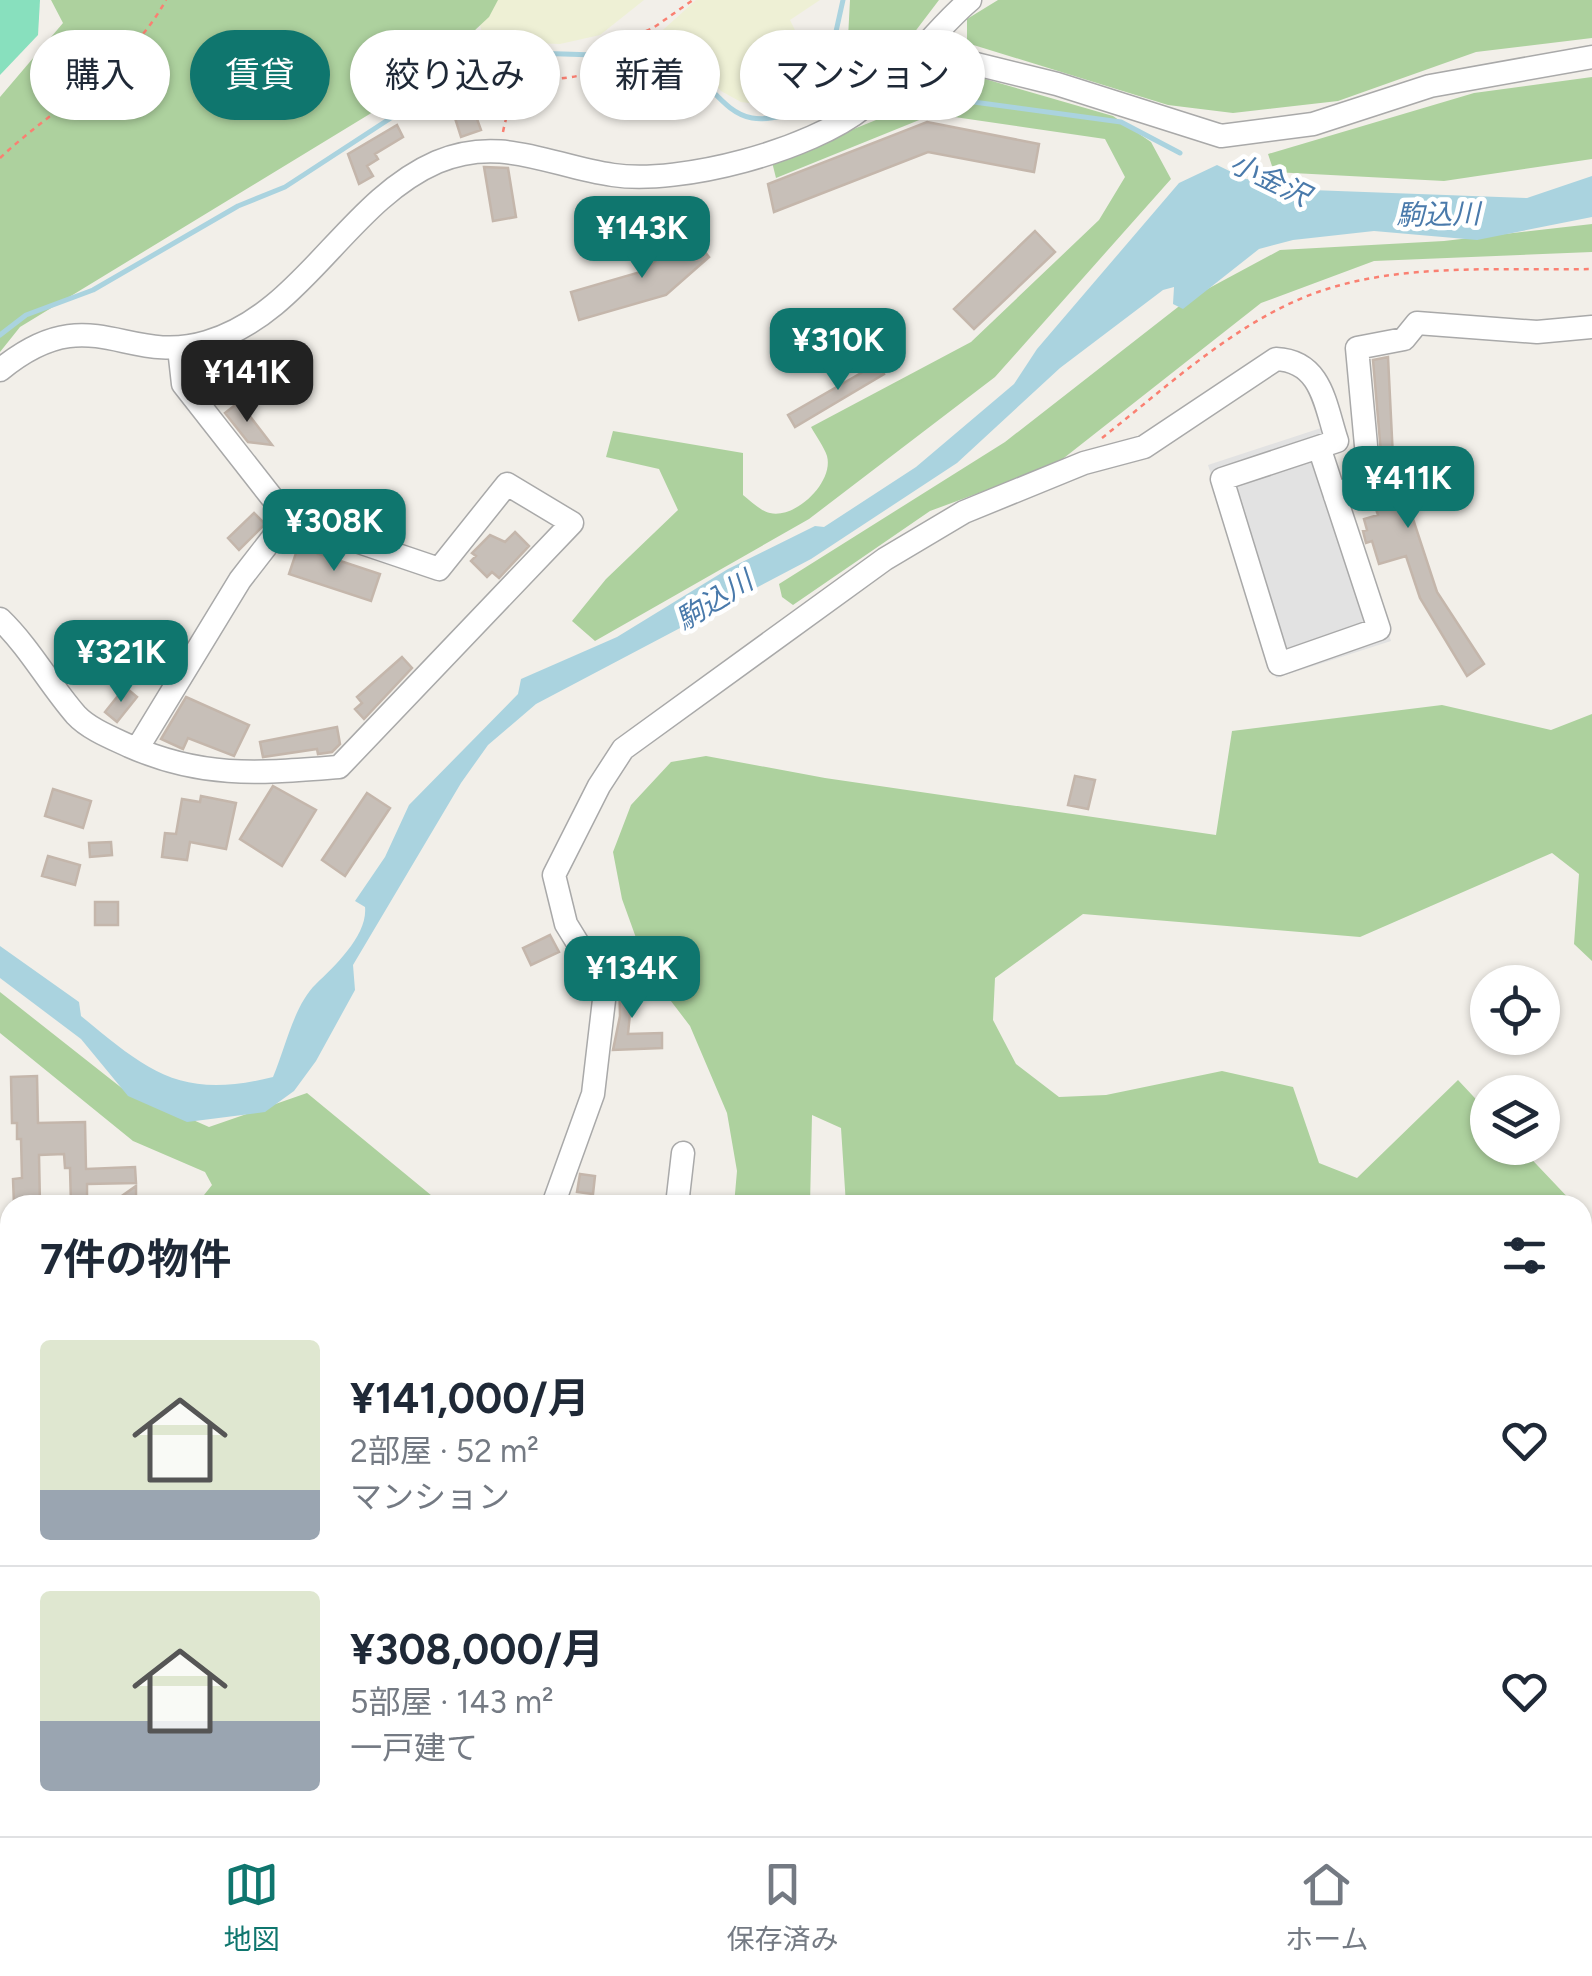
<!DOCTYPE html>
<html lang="ja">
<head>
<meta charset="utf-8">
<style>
  body { margin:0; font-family:Figtree,"Noto Sans JP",sans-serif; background:#f6f6f7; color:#1f2937; height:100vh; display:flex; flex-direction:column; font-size:38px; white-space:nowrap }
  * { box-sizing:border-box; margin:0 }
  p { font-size:32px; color:#747a83 }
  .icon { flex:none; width:55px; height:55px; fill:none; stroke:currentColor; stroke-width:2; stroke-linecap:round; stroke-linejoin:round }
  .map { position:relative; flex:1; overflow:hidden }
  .side { position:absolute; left:0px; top:1195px; width:1592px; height:642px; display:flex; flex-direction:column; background:#fff; border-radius:30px 30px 0 0; box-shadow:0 2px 8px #0004 }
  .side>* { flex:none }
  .top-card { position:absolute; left:30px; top:30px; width:1000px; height:90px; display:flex; gap:20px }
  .buttons { position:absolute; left:1470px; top:965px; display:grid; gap:20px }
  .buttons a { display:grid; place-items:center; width:90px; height:90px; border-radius:50%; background:#fff; box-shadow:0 2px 8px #0004; font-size:50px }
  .price { position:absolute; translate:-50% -85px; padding:0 22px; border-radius:20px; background:#0f766e; color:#fff; font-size:32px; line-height:65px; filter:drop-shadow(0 2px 5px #0008) }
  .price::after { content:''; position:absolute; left:50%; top:60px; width:30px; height:22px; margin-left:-15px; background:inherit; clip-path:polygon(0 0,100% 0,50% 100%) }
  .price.current { background:#222; color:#fff }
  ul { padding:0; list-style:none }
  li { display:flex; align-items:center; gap:30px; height:250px; padding:0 40px }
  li+li { border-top:2px solid #e0e1e3 }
  li span { display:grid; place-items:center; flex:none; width:280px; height:200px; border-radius:10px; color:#555 }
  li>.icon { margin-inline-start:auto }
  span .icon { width:120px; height:120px; fill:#fffc; stroke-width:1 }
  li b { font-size:42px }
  h2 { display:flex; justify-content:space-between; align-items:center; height:120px; padding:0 40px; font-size:42px }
  .pill { padding:0 35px; border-radius:45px; background:#fff; box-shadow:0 2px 8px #0004; font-size:35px; line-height:90px }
  .pill.current { background:#0f766e; color:#fff }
  .tab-bar { display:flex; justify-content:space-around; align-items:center; height:140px; border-top:2px solid #e0e1e3; background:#fff; font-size:28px; color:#747a83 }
  .tab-bar a { display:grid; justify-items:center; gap:5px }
  .tab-bar .current { color:#0f766e }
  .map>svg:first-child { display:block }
  .residential { fill:#e0dfdf }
  .farmland { fill:#eef0d5 }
  .forest { fill:#add19e }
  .park { fill:#c8facc }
  .pitch { fill:#88e0be }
  .parking { fill:#e2e2e2 }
  .water { fill:#aad3df }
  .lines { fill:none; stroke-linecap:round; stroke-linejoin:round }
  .stream { stroke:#aad3df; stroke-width:5 }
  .building { fill:#c7bfb8; stroke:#c4b6ab; stroke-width:2.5 }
  .minor-casing { stroke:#a9a9a9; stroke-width:25 }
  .major-casing { stroke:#a06b00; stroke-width:30 }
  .path { stroke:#fa8072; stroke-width:2.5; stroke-dasharray:5 5; stroke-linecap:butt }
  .minor { stroke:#fff; stroke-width:22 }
  .major { stroke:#fcd6a4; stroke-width:28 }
  .labels { text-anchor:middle; stroke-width:9; stroke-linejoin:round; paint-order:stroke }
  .water-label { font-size:28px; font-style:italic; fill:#4a7aab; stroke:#fff }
</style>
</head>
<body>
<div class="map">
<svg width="1592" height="1836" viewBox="0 0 1592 1836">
  <rect width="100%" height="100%" fill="#f2efe9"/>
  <path class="residential" d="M 10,1798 L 10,1828 L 80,1828 L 76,1836 L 0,1836 Z
    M 101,1828 L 257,1828 L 247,1836 L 95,1836 Z"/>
  <path class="farmland" d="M 481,0 L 644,0 L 600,35 L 560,44 L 485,41 L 476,13 Z
    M 696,0 L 820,0 L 790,20 L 814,69 L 813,79 L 764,105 L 741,102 L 721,91 L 689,56 L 643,48 Z"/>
  <path class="forest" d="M 51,0 L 498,0 L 489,17 L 414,87 L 20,327 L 0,352 L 0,97 L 63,23 Z
    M 850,0 L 939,0 L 901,50 L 863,78 L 846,76 Z
    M 998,0 L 1592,0 L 1592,38 L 1476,52 L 1338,101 L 1233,113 L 1168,105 L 967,43 L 967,19 Z
    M 968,74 L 1113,116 L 1151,142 L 1171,179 L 995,377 L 809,519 L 595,641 L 572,621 L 606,579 L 678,510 L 659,469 L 606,457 L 613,431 L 743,453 L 743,495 C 751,501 760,511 770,513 C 796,519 834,482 827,456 C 824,447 816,436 811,427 L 971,342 L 1099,220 L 1125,177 L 1105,139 L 934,114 L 776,178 L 772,162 L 876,120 L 921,76 Z
    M 1592,77 L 1592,159 L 1444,181 L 1274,172 L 1268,154 L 1474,93 Z
    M 1592,224 L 1592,252 L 1374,261 L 1261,303 L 1055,465 L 930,511 L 793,605 L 782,597 L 779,584 L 1005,442 L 1187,300 L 1280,250 L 1444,241 Z
    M 1442,705 L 1551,730 L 1592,714 L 1592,961 L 1574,944 L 1579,874 L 1552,853 L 1360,937 L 1083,914 L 995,978 L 993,1020 L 1016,1064 L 1059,1097 L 1106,1095 L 1222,1071 L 1293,1087 L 1319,1163 L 1357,1178 L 1458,1080 L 1487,1111 L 1488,1148 L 1521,1148 L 1575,1205 L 846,1205 L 841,1128 L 812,1115 L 810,1205 L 734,1205 L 737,1171 L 727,1113 L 690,1026 L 648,971 L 622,899 L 613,852 L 631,805 L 671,762 L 706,756 L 825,778 L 1216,835 L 1232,731 Z
    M 0,992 L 123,1089 L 209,1127 L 307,1093 L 443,1205 L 196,1205 L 212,1185 L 205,1172 L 133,1141 L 0,1033 Z
    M 428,1828 L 639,1828 L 628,1836 L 425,1836 Z
    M 836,1828 L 882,1828 L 891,1836 L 831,1836 Z"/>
  <path class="park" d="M 1592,1696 L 1592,1801 L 1583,1797 L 1582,1706 Z"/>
  <path class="pitch" d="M 0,0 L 40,0 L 38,35 L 0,75 Z"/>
  <path class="parking" d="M 1321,428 L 1391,641 L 1276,678 L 1208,465 Z"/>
  <path class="water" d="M 1217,165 L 1246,179 L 1288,181 L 1311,190 L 1527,198 L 1592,176 L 1592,217 L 1477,240 L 1374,231 L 1293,240 L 1259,249 L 1183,309 L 1173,304 L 1174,287 L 1163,290 L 1060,368 L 957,463 L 811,559 L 536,704 L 488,745 L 461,783 L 353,965 L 355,990 L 316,1061 L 294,1091 L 265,1112 L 187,1122 L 128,1096 L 81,1039 L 0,978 L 0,946 L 79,1002 L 81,1016 C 149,1072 181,1100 273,1077 C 285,1049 294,1005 316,984 C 335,966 368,935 365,907 L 355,901 L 385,857 L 409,805 L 518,694 L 521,679 L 617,637 L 728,569 L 815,526 L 824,527 L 916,467 L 1014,384 L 1037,349 L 1179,183 Z"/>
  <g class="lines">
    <path class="stream" d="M 614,56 C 639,59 667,58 690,71 C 712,85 725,113 752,118 C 787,124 827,92 865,87
      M 836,90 L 831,54 L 843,0
      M 922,95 L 1121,122 L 1180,153
      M 0,335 L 26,315 L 93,290 L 238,206 L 285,187 L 400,112 L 448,65 L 501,52 L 595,55"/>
  </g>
  <path class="building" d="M 473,108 L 481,130 L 461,137 L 454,115 Z
    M 927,122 L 1039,144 L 1034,172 L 928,152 L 774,212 L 768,184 Z
    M 397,125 L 403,137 L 375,154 L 378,159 L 367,166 L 373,176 L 359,184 L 348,154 Z
    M 484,167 L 508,168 L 516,217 L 493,221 Z
    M 1035,231 L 1055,252 L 974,329 L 954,309 Z
    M 688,232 L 709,257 L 666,295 L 579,320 L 571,292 L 644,271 Z
    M 258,348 L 272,379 L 246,392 L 231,361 Z
    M 1388,357 L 1393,458 L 1437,592 L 1484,664 L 1467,676 L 1420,598 L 1406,556 L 1379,564 L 1372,541 L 1366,543 L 1363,531 L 1367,530 L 1364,519 L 1378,515 L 1371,494 L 1384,488 L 1373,360 Z
    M 874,358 L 884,374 L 795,427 L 788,415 L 861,373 L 858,368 Z
    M 239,402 L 272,445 L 248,442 L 225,413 Z
    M 254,513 L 265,524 L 239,550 L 228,538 Z
    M 515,532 L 529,546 L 499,578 L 492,572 L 487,577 L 471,561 L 476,556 L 472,553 L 490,535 L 505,542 Z
    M 298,547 L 380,574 L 371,601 L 289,574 Z
    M 402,657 L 412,668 L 364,719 L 355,709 L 362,703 L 357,697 Z
    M 125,687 L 137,697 L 117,722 L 105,712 Z
    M 186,697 L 249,725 L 234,756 L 188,738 L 183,749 L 161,739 Z
    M 337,727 L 340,744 L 332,752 L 318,754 L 317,749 L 263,757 L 260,742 Z
    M 1075,776 L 1095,780 L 1088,809 L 1068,805 Z
    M 273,786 L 316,810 L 282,866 L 240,839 Z
    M 53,789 L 91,801 L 83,828 L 45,816 Z
    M 367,793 L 390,808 L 345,876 L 322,860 Z
    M 201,796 L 236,803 L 226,849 L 190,842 L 187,860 L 162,857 L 165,833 L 176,834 L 182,799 L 200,802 Z
    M 111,842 L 112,855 L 90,857 L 89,843 Z
    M 48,856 L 80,865 L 75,885 L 42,876 Z
    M 95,902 L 118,902 L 118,925 L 95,925 Z
    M 550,935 L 559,952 L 531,965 L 523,948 Z
    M 619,973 L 634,973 L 628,1034 L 662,1033 L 662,1048 L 613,1050 L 620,1016 Z
    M 37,1076 L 38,1123 L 85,1122 L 86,1169 L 135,1167 L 136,1183 L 87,1184 L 87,1205 L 71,1205 L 70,1168 L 65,1168 L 64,1154 L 39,1155 L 40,1205 L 14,1205 L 13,1179 L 22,1178 L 21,1139 L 17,1139 L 17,1123 L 12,1123 L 11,1077 Z
    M 580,1174 L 595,1176 L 593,1194 L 577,1192 Z
    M 136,1186 L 136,1205 L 109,1205 Z"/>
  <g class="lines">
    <g class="minor-casing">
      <path id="minor" d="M 923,51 L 1057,84 L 1221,136 L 1313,124 L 1430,86 L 1592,57
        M 179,348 L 183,384 L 288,518
        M 0,370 C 90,296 125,367 207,342 C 303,314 347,201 437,162 C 501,135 550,166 613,175 C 681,185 811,150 864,107 C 904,76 931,33 970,0
        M 1335,496 L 1369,478 L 1357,348 L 1404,339 L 1417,323 L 1537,332 L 1592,327
        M 0,619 C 30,648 49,684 76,715 C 89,729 112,738 129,746 C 204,779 260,773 339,767 L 572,523 L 507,484 L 439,569 L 288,518 L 240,580 L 137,749
        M 553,1205 L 593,1094 L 604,1000 L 598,976 L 566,924 L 554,875 L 599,786 L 623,749 L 885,559 L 964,512 L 1084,463 L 1144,447 L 1276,359 C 1322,361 1325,405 1337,441 L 1222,479 L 1279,664 L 1379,629 L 1319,447
        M 677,1205 L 683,1153
        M 1582,1257 L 1592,1247
        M 0,1399 L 10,1388
        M 0,1448 L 10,1456
        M 0,1664 L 10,1673
        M 1582,1810 L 1592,1814
        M 1058,1828 L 1070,1836
        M 1275,1828 L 1285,1836
        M 85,1836 L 90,1828
        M 821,1836 L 826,1828
        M 1087,1836 L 1093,1828"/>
    </g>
    <g class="major-casing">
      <path id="major" d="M 1582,1674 L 1592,1663
        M 1455,1836 L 1462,1828"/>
    </g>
    <path class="path" d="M 503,132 C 516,66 540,87 590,73 L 614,45 L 653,28 L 693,0
      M 0,158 C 55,106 129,68 166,0
      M 1102,438 C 1168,386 1238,320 1318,292 C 1403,262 1503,271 1592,269"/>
    <use href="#minor" class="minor"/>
    <use href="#major" class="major"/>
  </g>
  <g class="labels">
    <g class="water-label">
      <text transform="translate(1270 179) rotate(26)" y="10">小金沢</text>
      <text transform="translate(1438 214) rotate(-1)" y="10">駒込川</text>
      <text transform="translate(714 600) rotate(-32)" y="10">駒込川</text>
    </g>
  </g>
</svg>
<div class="buttons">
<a><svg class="icon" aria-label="locate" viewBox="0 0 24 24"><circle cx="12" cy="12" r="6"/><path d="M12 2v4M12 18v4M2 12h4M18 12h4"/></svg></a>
<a><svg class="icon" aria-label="layers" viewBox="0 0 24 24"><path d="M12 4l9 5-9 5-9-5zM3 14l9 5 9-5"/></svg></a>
</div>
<b class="price" style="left:642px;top:281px">¥143K</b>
<b class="price" style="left:838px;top:393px">¥310K</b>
<b class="price current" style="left:247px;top:425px">¥141K</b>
<b class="price" style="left:1408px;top:531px">¥411K</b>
<b class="price" style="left:334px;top:574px">¥308K</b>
<b class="price" style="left:121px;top:705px">¥321K</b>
<b class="price" style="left:632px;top:1021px">¥134K</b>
<div class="top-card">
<a class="pill">購入</a>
<a class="pill current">賃貸</a>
<a class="pill">絞り込み</a>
<a class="pill">新着</a>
<a class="pill">マンション</a>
</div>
<section class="side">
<h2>7件の物件<svg class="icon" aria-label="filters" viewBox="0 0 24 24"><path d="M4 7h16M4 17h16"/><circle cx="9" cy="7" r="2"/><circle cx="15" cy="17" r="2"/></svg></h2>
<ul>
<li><span style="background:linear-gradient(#dfe7d0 75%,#9aa5b1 0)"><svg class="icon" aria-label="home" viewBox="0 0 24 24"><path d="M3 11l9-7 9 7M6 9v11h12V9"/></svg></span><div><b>¥141,000/月</b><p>2部屋 · 52 m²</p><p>マンション</p></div><svg class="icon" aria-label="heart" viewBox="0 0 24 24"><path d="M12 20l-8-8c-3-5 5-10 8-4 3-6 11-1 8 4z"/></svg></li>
<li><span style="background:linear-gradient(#dfe7d0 65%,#9aa5b1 0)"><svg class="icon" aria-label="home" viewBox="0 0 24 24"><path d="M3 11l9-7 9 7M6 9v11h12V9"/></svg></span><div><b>¥308,000/月</b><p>5部屋 · 143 m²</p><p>一戸建て</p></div><svg class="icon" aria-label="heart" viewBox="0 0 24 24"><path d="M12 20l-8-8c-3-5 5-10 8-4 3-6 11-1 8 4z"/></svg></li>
</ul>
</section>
</div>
<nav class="tab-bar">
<a class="current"><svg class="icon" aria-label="map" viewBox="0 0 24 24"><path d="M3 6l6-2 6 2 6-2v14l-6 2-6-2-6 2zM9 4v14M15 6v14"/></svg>地図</a>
<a><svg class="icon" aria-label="saved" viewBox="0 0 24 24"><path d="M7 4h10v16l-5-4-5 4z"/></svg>保存済み</a>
<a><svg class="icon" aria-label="home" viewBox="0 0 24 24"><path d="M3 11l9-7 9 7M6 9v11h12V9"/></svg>ホーム</a>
</nav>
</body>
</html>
